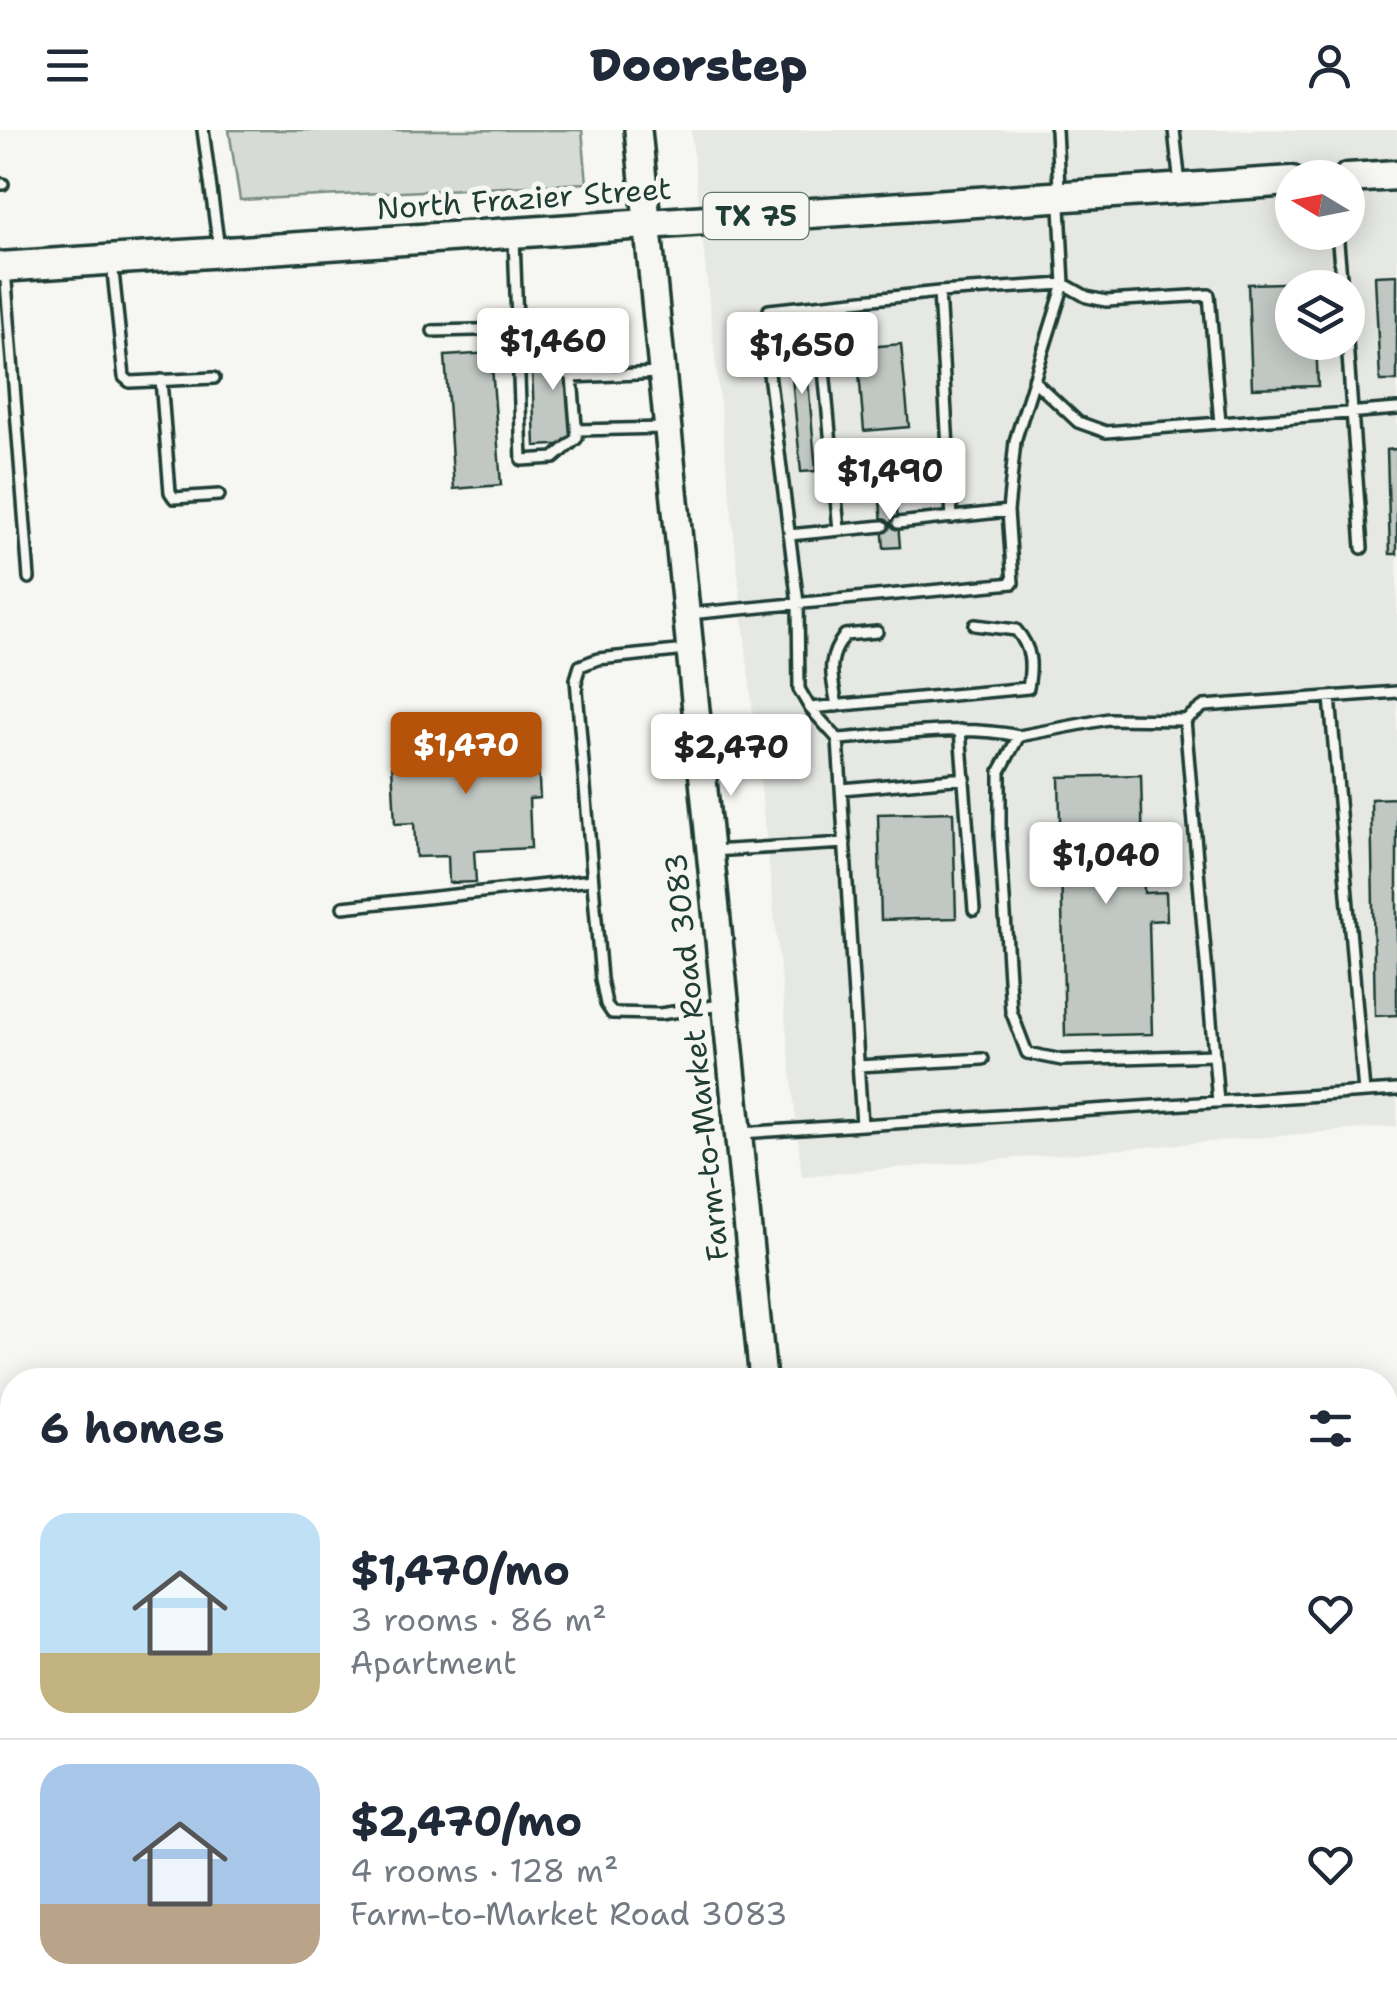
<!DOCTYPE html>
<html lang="en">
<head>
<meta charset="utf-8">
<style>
  body { margin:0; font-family:"Shantell Sans",sans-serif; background:#f6f6f7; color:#1f2937; height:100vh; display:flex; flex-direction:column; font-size:38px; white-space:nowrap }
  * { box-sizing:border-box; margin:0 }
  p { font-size:32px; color:#747a83 }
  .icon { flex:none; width:55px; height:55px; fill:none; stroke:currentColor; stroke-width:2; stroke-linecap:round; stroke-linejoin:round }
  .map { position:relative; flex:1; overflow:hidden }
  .details { position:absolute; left:0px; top:1238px; width:1398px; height:642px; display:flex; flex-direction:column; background:#fff; border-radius:40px 40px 0 0; box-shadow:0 5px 25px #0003 }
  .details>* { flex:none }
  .needle { width:65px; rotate:280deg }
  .buttons { position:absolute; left:1275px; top:30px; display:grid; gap:20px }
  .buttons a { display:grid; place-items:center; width:90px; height:90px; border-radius:50%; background:#fff; box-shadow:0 5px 25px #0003; font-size:50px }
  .price { position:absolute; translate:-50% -85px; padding:0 22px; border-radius:10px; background:#fff; color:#222; font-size:32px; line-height:65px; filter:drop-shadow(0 2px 5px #0008) }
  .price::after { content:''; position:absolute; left:50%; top:60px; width:30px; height:22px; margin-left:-15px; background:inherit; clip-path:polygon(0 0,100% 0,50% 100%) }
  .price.active { background:#b45309; color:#fff }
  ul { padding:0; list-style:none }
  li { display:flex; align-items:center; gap:30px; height:250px; padding:0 40px }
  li+li { border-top:2px solid #e0e1e3 }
  li span { display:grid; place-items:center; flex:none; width:280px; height:200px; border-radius:30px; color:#555 }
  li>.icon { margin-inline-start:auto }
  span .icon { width:120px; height:120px; fill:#fffc; stroke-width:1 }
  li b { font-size:42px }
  h2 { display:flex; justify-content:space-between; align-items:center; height:120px; padding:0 40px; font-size:42px }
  header { display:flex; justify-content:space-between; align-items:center; height:130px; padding:0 40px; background:#fff; font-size:45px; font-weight:800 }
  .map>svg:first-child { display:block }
  .built { fill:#e6e8e4; fill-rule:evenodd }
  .green { fill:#d6dbd6; stroke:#7a8c85; stroke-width:2.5 }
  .building { fill:#c1c8c3; stroke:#1f3d34; stroke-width:2.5 }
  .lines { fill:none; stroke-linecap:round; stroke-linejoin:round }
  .service-casing { stroke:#1f3d34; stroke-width:16 }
  .tertiary-casing { stroke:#1f3d34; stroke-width:30 }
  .secondary-casing { stroke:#1f3d34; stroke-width:32 }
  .primary-casing { stroke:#1f3d34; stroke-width:35 }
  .service { stroke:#f6f6f2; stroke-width:9 }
  .tertiary { stroke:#f6f6f2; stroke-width:22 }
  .secondary { stroke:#f6f6f2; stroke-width:25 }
  .primary { stroke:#f6f6f2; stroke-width:28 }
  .labels { text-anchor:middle; stroke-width:10; stroke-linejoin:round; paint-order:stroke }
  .shield { fill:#f6f6f2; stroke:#60746d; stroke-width:2.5 }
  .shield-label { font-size:28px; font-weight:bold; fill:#1f3d34 }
  .street-label { font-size:30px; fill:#1f3d34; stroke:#f6f6f2 }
</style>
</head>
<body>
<header><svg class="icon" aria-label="menu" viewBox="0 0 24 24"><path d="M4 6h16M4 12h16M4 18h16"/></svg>Doorstep<svg class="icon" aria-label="person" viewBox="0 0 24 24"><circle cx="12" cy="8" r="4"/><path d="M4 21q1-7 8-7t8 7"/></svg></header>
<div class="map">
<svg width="1397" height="1878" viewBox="0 0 1397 1878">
  <rect width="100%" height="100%" fill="#f6f6f2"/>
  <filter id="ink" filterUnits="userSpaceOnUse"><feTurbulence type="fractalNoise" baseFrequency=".01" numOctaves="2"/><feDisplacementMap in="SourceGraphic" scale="20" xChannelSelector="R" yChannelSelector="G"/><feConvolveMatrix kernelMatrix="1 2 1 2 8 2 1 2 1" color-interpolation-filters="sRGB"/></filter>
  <g filter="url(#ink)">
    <path class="built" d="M 691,0 L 1397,0 L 1397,996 L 802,1046 ZM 1292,48 L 1348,48 L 1348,102 L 1292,102 ZM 1292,158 L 1348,158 L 1348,212 L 1292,212 Z"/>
    <path class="green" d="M 229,0 L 582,0 L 587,53 L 240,70 Z"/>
    <path class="building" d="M 1397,145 L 1397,251 L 1380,251 L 1375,146 Z
      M 1314,152 L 1314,158 L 1292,158 L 1292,212 L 1316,212 L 1318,256 L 1252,258 L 1248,154 Z
      M 803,194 L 816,341 L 801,342 L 787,195 Z
      M 570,210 L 575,314 L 535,316 L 531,211 Z
      M 901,214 L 909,297 L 864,301 L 857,218 Z
      M 491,223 L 501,355 L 454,359 L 445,226 Z
      M 1397,319 L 1397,424 L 1390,424 L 1387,320 Z
      M 896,369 L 900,417 L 884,418 L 880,370 Z
      M 525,605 L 525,617 L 537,616 L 540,668 L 529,669 L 531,718 L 474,721 L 476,752 L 449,753 L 448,726 L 416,727 L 414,693 L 395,694 L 391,613 Z
      M 1141,645 L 1144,763 L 1166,762 L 1167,790 L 1149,791 L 1152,904 L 1065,906 L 1059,647 Z
      M 1397,668 L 1397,885 L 1375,886 L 1371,669 Z
      M 953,682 L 956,788 L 881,790 L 878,684 Z"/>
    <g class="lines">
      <g class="service-casing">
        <path id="service" d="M 203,0 L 219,119
          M 1174,0 L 1180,55
          M 0,54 L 3,54
          M 1337,102 L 1342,158
          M 514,108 L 522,330 L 554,328 L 577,308 L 572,247
          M 112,132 L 124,247 L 130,252 L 214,248
          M 5,139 L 29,448
          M 939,162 L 952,388
          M 818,175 L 839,400
          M 433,201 L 516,199 L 572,247 L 659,243
          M 1347,212 L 1362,418
          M 161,250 L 170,362 L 174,368 L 219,365
          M 1033,250 L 1078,292 L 1106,302 L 1397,279
          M 577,300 L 664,298
          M 833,341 L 948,327
          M 898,393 L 1008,381
          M 789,405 L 883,396
          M 688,484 L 1013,453 L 1008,381 L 1015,311 L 1064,154 L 1056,0
          M 687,520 L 598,529 L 580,536 L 576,549 L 601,849 L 606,874 L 612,883 L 660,884 L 721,875
          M 1330,567 L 1364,962
          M 837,576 C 832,546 825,531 845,505 L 877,502
          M 810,578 L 1028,558 C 1032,535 1032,518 1016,500 L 975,495
          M 1185,590 L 1204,576 L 1397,562
          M 960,600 L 974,780
          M 838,609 L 810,578 L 799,559 L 798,473 L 765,212 L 769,180 L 939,162 L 1064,154 L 1087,167 L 1106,171 L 1209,165 L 1220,293
          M 842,659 L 965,648
          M 711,721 L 845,713
          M 343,777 L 592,750
          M 1214,925 L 1062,930 L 1027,923 L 1011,881 L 1000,704 L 1000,641 L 1019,606 L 1108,589 L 1185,590 L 1214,925 L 1218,972
          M 858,936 L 983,929
          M 862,995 L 838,609 C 897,605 960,594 1019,606
          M 741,1003 L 1397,960
          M 1385,1680 L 1397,1668
          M 1229,1868 L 1230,1878
          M 1371,1868 L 1397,1872"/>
      </g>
      <g class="tertiary-casing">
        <path id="tertiary" d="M 1385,1448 L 1397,1435
          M 1385,1495 L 1397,1482"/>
      </g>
      <g class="secondary-casing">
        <path id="secondary" d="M 638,0 L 763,1250
          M 745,1878 L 748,1868"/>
      </g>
      <g class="primary-casing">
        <path id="primary" d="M 1348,48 L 1397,45
          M 0,137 L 1292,51"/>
      </g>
      <use href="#service" class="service"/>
      <use href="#tertiary" class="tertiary"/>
      <use href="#secondary" class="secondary"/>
      <use href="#primary" class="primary"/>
    </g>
  </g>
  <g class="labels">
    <rect class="shield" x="703.5" y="63" width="105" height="46" rx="8"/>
    <g class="shield-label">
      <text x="756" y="96">TX 75</text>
    </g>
    <g class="street-label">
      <text transform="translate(524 69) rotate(-4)" y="10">North Frazier Street</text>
      <text transform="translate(697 927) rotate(-96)" y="10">Farm-to-Market Road 3083</text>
    </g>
  </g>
</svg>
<div class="buttons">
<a><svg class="needle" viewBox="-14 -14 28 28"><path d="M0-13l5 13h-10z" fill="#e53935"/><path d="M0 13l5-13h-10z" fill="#747a83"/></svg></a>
<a><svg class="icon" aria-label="layers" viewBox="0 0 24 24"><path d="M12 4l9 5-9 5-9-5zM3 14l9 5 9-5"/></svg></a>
</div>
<b class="price" style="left:553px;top:263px">$1,460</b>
<b class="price" style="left:802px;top:267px">$1,650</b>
<b class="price" style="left:890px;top:393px">$1,490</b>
<b class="price active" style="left:466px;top:667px">$1,470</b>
<b class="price" style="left:731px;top:669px">$2,470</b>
<b class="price" style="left:1106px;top:777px">$1,040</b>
<section class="details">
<h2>6 homes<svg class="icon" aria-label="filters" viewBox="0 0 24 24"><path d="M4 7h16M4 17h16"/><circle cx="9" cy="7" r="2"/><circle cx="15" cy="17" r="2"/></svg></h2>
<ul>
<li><span style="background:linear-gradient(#bfe0f5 70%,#c2b280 0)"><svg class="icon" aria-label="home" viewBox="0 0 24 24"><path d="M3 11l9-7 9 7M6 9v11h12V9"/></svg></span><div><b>$1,470/mo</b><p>3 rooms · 86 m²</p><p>Apartment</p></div><svg class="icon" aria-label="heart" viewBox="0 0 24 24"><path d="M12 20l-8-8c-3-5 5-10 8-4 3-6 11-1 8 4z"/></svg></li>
<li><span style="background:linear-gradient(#a9c7e8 70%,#b9a48a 0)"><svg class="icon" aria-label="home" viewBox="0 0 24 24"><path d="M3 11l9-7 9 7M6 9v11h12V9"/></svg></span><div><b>$2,470/mo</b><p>4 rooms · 128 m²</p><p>Farm-to-Market Road 3083</p></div><svg class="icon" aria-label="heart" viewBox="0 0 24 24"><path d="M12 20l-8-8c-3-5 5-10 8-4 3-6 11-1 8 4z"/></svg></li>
</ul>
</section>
</div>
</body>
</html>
